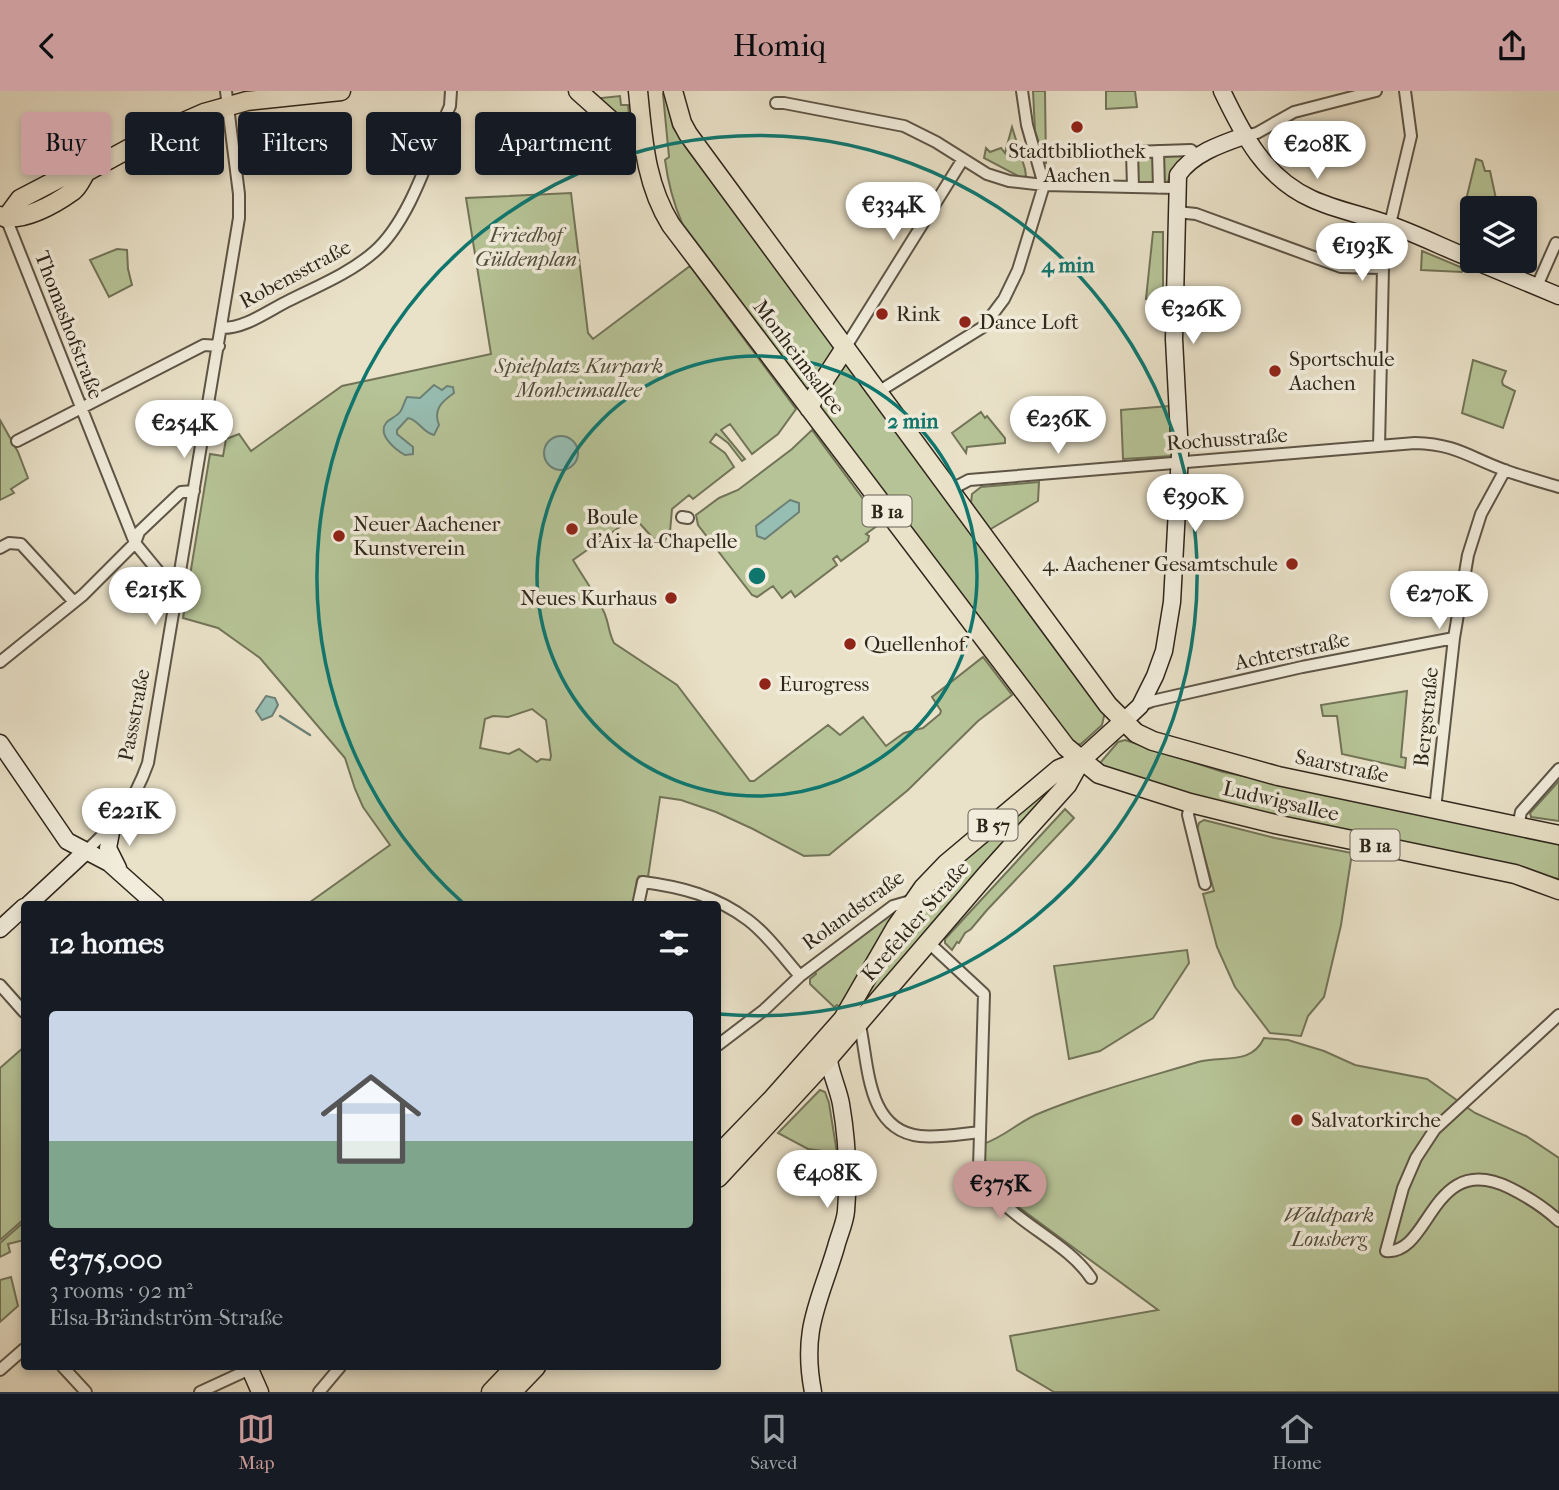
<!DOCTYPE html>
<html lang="en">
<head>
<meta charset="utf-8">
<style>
  body { margin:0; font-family:"IM FELL French Canon",serif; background:#20242c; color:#f1f3f6; height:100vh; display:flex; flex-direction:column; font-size:26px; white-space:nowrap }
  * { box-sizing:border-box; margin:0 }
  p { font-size:23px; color:#9ea1a6 }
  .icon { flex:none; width:38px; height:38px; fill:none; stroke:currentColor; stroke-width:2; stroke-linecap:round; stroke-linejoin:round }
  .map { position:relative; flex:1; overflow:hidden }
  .side { position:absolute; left:21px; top:810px; width:700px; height:469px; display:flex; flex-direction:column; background:#171b24; border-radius:7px; box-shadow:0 4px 10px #0003 }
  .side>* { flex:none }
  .guide { position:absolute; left:21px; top:21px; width:700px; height:63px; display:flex; gap:14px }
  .tools { position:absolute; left:1460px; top:105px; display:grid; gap:14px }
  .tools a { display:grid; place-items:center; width:77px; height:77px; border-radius:7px; background:#171b24; box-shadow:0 4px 10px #0003; font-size:35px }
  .price { position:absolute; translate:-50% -60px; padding:0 16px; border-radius:24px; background:#fff; color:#222; font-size:23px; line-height:46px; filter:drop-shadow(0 2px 4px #0008) }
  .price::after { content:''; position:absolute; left:50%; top:42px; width:21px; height:16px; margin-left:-10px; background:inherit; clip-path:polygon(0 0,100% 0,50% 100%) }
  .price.current { background:#c59692; color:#111 }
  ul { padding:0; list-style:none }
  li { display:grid; align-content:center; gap:14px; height:371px; padding:0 28px }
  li+li { border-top:2px solid #363941 }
  li span { display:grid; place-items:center; height:217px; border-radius:7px; color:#555 }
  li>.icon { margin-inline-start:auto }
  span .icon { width:126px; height:126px; fill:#fffc; stroke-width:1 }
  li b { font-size:30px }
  h2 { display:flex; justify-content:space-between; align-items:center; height:84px; padding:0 28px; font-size:30px }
  .pill { padding:0 24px; border-radius:7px; background:#171b24; box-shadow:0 4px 10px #0003; font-size:24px; line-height:63px }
  .pill.current { background:#c59692; color:#111 }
  header { display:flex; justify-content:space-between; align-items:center; height:91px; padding:0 28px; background:#c59692; color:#111; font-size:32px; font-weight:600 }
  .menu { display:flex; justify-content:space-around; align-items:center; height:98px; border-top:2px solid #363941; background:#171b24; font-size:19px; color:#9ea1a6 }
  .menu a { display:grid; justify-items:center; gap:4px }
  .menu .current { color:#c59692 }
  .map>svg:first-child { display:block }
  .green { fill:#b6c396; stroke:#727458; stroke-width:2; fill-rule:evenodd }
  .water { fill:#97beb3; stroke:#6d8176; stroke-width:2 }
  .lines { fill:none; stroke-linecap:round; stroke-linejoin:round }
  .stream { stroke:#6d8176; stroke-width:2.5 }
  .street-casing { stroke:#5e5546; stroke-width:14 }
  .secondary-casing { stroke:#2f261b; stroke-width:19 }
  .primary-casing { stroke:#2f261b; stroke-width:21 }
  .street { stroke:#f1ecdb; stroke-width:10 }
  .secondary { stroke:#f1ecdb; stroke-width:16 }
  .primary { stroke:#e9e1c8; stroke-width:18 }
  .ring { fill:none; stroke:#0f766e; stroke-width:3.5 }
  .poi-dot { fill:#8f2418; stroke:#f1ecdb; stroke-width:2.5 }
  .labels { text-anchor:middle; stroke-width:7; stroke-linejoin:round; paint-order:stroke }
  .shield { fill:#f1ecdb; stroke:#696155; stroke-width:2 }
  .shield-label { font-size:19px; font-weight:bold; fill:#2f261b }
  .poi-label { font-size:21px; fill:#2f261b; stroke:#f1ecdb; text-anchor:start }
  .park-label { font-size:21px; font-style:italic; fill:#514d3a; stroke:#f1ecdb }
  .street-label { font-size:21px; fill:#2f261b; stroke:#f1ecdb }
  .centre { fill:#0f766e; stroke:#f1ecdb; stroke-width:3.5 }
  .ring-label { font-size:21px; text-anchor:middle; font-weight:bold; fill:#0f766e; stroke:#f1ecdb; stroke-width:7; stroke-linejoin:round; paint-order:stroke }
</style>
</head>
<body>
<header><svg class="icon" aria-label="back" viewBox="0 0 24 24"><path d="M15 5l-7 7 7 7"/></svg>Homiq<svg class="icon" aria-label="share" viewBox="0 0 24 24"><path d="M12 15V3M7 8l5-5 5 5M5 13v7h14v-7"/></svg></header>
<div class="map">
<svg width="1559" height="1301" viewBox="0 0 1559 1301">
  <rect width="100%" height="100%" fill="#e9e1c8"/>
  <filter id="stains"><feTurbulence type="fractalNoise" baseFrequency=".00286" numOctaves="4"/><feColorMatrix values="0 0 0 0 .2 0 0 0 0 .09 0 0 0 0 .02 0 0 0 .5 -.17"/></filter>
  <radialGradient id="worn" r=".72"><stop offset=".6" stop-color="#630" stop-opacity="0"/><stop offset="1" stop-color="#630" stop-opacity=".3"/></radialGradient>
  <path class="green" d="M 1033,0 L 1045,0 L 1046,73 L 1035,40 Z
    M 1106,0 L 1135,0 L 1137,16 L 1106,18 Z
    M 663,3 L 665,3 L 673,36 L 687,58 L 1105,621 L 1102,634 L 1081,653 L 1073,654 L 682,132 C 673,111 668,92 665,69 L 669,66 Z
    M 620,5 L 621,14 L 628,14 L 631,44 L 592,8 Z
    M 1012,36 L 1025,78 L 1026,85 L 1022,87 L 984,67 L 986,57 L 990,61 L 1001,57 L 1005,62 Z
    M 1182,63 L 1183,67 L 1171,80 L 1168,91 L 1136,92 L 1136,65 Z
    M 1476,68 L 1482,70 L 1485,80 L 1490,80 L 1498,117 L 1466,109 Z
    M 571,102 L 588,242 L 593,248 L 690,175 L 796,318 L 778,343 L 752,363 L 730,333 L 721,339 L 745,368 L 742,370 L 728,352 L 716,343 L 710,351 L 725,362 L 734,376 L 693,408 L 689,404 L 672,418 L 670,441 L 661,456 L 634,426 L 573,469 C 583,486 595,502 603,519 C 609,530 608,541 614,552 L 677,594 L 750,690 L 754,690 L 828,634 L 840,644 L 863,626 L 886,655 L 904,642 L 923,637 L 940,623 L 941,620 L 932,606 L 983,566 L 1012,604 L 978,630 L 908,699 L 829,764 L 804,765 L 753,738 L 716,721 L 681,709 L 660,706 L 648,786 L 639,785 L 637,788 L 633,814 L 306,814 L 390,754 L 363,716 L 355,698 L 345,667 L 260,567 L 218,537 L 183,527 L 210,363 L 223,365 L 226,348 L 239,343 L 251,360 L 342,295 L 491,263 L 466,107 ZM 532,618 L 546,629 L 551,665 L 550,669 L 541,668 L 537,671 L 519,658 L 509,663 L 480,657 L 485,628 L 493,625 L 508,626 Z
    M 1153,141 L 1163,141 L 1163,209 L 1146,208 Z
    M 117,158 L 127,159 L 128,178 L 132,194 L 109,206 L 90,169 Z
    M 1422,160 L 1463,177 L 1462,181 L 1421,179 Z
    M 1473,269 L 1506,280 L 1502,290 L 1503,294 L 1515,300 L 1503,337 L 1462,322 Z
    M 1169,315 L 1172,365 L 1123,368 L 1121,319 Z
    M 981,321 L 985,327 L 987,325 L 1005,347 L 1005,352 L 967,356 L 966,362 L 952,342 Z
    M 0,329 L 18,361 L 28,387 L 11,398 L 14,402 L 0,409 Z
    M 812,339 L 881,432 L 866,443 L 869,445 L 868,450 L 841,470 L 837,465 L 833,468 L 837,474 L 795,506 L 791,500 L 782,507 L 773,495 L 757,506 L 752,504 L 698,434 L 696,424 L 719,407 L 738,399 L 792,358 Z
    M 1039,391 L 1038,410 L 989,439 L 971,412 L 972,403 L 981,396 Z
    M 1407,600 L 1401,666 L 1406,667 L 1405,677 L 1342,663 L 1337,625 L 1323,625 L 1321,614 Z
    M 1125,649 L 1223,681 L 1559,747 L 1559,788 L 1384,751 L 1115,685 L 1099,674 L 1100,672 L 1118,651 Z
    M 1065,683 L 994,761 L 954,809 L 949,812 L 846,936 L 896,850 L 939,789 Z
    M 1559,690 L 1559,730 L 1531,726 L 1530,722 Z
    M 1065,718 L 1074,727 L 987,819 L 971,838 L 965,842 L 959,852 L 957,851 L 952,859 L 945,852 L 945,848 Z
    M 1204,729 L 1275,747 L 1352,762 L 1341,834 L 1324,906 L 1308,925 L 1301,945 L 1270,942 L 1235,896 L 1217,856 L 1203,803 L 1214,800 L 1197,739 L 1199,732 Z
    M 896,819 L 841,918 L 837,914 L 834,916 L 810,893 L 810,888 L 816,883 L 815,880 L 881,828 Z
    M 1187,859 L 1189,872 L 1153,927 L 1100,960 L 1069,968 L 1054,875 Z
    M 1264,947 L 1288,949 L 1324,960 L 1355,974 L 1427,988 L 1475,1022 L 1526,1045 L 1559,1067 L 1559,1301 L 1054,1301 L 1017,1279 L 1010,1245 L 1158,1219 L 1013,1112 L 986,1081 L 983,1053 C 1005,1046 1019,1030 1040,1022 C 1091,1001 1145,987 1198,971 C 1222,964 1251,975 1264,947 Z
    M 24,956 L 24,1128 L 0,1149 L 0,977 Z
    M 820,999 L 825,1001 L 829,1012 L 837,1062 L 808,1058 L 778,1042 Z
    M 24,1131 L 24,1149 L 8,1153 L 10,1161 L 0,1166 L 0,1152 Z
    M 11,1186 L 18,1215 L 0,1231 L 0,1189 Z"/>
  <path class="water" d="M 434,294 L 442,299 L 447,295 L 453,296 L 454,302 C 441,311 433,319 439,334 L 434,344 C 423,342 419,329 408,327 L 397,339 L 397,343 L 413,356 L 413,363 L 405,364 C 396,359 377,344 386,332 C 389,328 396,326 400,321 C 403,317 404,311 407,306 L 420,307 Z
    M544 362a17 17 0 1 1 34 0a17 17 0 1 1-34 0Z
    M 790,409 L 799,412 L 799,421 L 765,448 L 757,445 L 756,435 Z
    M 266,605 L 275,607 L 278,614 L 272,625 L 262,629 L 256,620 Z"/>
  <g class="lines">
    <path class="stream" d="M 280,625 L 310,644"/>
    <g class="street-casing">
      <path id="street" d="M 776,12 L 784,12 L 904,35 L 936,51 L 987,83 L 1009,90 L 1044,94 L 1177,97
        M 1244,45 L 1257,42 L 1294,21 L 1376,0
        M 1158,60 L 1159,97
        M 1133,96 L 1132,61 L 1191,59 L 1199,66
        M 1177,121 L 1196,123 L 1341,176 L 1383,177
        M 6,127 L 135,452 L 167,491 L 179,495
        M 1537,195 L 1556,152
        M 221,237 C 245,238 269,219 290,209 C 318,195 350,182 374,161 C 411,129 430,60 450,15 L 451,0
        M 845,257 L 963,68
        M 878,301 L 983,236 L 1004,208 L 1018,179 L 1044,94 L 1027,34 L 1022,0
        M 17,350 L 204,254 L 219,255
        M 1379,355 L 1383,177 L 1390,133 L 1411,45 L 1405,0
        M 950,399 L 969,389 L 1415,352 C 1457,353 1470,367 1507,380 C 1524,386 1542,391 1559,396
        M 682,426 L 688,427
        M 0,457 L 9,452 L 21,453 L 74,511
        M 0,571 L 83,504 L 135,452 L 139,441 L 181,401 L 194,400
        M 1140,615 L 1152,610 L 1302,576 L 1454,547
        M 1190,712 L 1188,724 L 1205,793
        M 1435,718 L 1454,547 L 1468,464 L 1481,423 L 1505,379
        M 1518,735 L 1521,721 L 1559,678
        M 86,760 C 117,731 133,714 148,672 L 239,127 L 239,103 L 226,0
        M 638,814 L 643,791 C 682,796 716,805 748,829 C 768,844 784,867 800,885
        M 928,851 L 984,903 L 979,1077 C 996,1126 1063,1145 1091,1187
        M 0,894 L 24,921
        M 1559,924 L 1435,1038 L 1416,1067 L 1403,1097 L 1386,1160 C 1431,1165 1431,1058 1510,1097 C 1528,1106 1544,1116 1559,1130
        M 859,930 C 869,971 865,1039 920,1045 C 939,1047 960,1043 980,1041
        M 718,954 L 764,919 L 800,885 L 893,815 L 914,809
        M 63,1276 L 86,1301
        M 0,1279 L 24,1258
        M 200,1301 L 250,1278
        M 319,1301 L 340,1276"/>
    </g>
    <g class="secondary-casing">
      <path id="secondary" d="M 1222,0 C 1243,44 1265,87 1312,108 C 1336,119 1363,124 1388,133 C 1417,143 1444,157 1472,168
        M 1475,170 L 1559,205
        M 1123,631 L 1140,615 L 1155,585 L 1164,560 L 1172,511 L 1180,363 L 1174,248 L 1178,84 C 1192,63 1221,53 1244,45
        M 0,652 L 67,750 L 109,772 L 156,814
        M 112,736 L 108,757 L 118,777
        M 28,814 L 86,760
        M 0,838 L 24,816
        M 249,1276 L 260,1301
        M 813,1301 C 801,1238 819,1213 836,1156 C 839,1144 845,1132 846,1120 C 849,1084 847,1048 841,1013 C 838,995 826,974 829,957"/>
    </g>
    <g class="primary-casing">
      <path id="primary" d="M 578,0 L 644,59
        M 638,0 C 643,48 645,92 671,134 L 1066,656 L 1099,683 L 1190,712 L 1275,733 L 1515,783 L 1559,799
        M 673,0 L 682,32 L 688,43 L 1108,614 L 1136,642 L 1153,650 L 1278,685 L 1559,744
        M 0,125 C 22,132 55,113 73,100 C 79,95 82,87 86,81
        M 6,127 L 20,108 L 66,84 L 86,81 L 154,44 L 204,22 L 247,10 L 341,0
        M 809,317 L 819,297 L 845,257
        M 718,1064 L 773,1007 L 843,928 L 896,836 L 923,797 L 946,773 L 1059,678 L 1081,669
        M 718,1087 L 827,969 L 985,785 L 1067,694 L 1081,669 L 1123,631
        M 491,1301 L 515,1276
        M 512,1301 L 536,1276"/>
    </g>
    <use href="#street" class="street"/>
    <use href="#secondary" class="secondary"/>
    <use href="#primary" class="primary"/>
  </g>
  <g class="ring">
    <circle cx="757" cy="485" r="220"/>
    <path d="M463 812A440 440 0 1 1 719 923"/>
  </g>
  <g class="poi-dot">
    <circle cx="1077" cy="36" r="7"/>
    <circle cx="882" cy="223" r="7"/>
    <circle cx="965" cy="231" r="7"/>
    <circle cx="1275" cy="280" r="7"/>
    <circle cx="572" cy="438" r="7"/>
    <circle cx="339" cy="445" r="7"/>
    <circle cx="1292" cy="473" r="7"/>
    <circle cx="671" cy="507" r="7"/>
    <circle cx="850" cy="553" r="7"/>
    <circle cx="765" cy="593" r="7"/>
    <circle cx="1297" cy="1029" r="7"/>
  </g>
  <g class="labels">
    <g class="shield">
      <rect x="862.5" y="404.5" width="49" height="31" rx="5"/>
      <rect x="968.5" y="718.5" width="49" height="31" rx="5"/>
      <rect x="1350.5" y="738.5" width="49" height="31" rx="5"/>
    </g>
    <g class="shield-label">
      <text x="887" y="427">B 1a</text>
      <text x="993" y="741">B 57</text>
      <text x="1375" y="761">B 1a</text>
    </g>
    <g class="poi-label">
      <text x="1077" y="67" text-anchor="middle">Stadtbibliothek<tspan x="1077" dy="24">Aachen</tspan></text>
      <text x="896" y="230">Rink</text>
      <text x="979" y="238">Dance Loft</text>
      <text x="1289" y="275">Sportschule<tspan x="1289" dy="24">Aachen</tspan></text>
      <text x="586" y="433">Boule<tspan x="586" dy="24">d’Aix-la-Chapelle</tspan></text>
      <text x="353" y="440">Neuer Aachener<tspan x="353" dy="24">Kunstverein</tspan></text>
      <text x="1278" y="480" text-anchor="end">4. Aachener Gesamtschule</text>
      <text x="657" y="514" text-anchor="end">Neues Kurhaus</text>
      <text x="864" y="560">Quellenhof</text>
      <text x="779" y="600">Eurogress</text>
      <text x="1311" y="1036">Salvatorkirche</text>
    </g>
    <g class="park-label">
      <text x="526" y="151">Friedhof<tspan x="526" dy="24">Güldenplan</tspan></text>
      <text x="579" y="282">Spielplatz Kurpark<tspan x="579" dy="24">Monheimsallee</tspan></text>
      <text x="1329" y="1131">Waldpark<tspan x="1329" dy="24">Lousberg</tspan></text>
    </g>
    <g class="street-label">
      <text transform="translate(295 183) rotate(-28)" y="7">Robensstraße</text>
      <text transform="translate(69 234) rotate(69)" y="7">Thomashofstraße</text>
      <text transform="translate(799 266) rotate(53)" y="7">Monheimsallee</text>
      <text transform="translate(1227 348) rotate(-4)" y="7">Rochusstraße</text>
      <text transform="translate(1292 560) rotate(-12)" y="7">Achterstraße</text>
      <text transform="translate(134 624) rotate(-79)" y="7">Passstraße</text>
      <text transform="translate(1426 626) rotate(-84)" y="7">Bergstraße</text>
      <text transform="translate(1342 675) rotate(12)" y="7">Saarstraße</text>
      <text transform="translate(1281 710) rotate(13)" y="7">Ludwigsallee</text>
      <text transform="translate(853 819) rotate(-36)" y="7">Rolandstraße</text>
      <text transform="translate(915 830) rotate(-49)" y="7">Krefelder Straße</text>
    </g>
  </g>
  <circle cx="757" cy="485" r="10" class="centre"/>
  <g class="ring-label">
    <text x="1068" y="181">4 min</text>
    <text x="913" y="337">2 min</text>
  </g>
  <rect width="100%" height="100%" filter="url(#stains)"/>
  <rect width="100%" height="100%" fill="url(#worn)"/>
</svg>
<div class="tools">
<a><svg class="icon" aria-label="layers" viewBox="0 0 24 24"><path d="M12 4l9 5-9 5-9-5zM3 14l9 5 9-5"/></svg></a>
</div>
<b class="price" style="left:1317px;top:90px">€208K</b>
<b class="price" style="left:893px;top:151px">€334K</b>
<b class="price" style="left:1362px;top:192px">€193K</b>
<b class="price" style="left:1193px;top:255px">€326K</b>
<b class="price" style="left:1058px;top:365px">€236K</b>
<b class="price" style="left:184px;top:369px">€254K</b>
<b class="price" style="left:1195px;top:443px">€390K</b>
<b class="price" style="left:155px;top:536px">€215K</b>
<b class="price" style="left:1439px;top:540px">€270K</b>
<b class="price" style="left:129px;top:757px">€221K</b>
<b class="price" style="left:827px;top:1119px">€408K</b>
<b class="price current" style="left:1000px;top:1130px">€375K</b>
<div class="guide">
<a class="pill current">Buy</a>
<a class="pill">Rent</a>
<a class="pill">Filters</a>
<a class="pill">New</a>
<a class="pill">Apartment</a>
</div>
<section class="side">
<h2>12 homes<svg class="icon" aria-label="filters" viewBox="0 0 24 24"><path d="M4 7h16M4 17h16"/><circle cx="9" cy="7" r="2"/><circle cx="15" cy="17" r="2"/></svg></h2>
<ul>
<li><span style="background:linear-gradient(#c9d6e8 60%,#7fa58c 0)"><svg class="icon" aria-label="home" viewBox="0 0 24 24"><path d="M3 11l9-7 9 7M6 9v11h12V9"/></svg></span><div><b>€375,000</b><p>3 rooms · 92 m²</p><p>Elsa-Brändström-Straße</p></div></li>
</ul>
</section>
</div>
<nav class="menu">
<a class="current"><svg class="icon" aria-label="map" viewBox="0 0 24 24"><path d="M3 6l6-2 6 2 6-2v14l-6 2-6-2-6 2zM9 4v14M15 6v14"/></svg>Map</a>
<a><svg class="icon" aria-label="saved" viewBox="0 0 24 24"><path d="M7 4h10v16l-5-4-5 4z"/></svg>Saved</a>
<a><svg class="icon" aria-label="home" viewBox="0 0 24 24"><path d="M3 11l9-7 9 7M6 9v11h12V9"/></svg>Home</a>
</nav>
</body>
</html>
